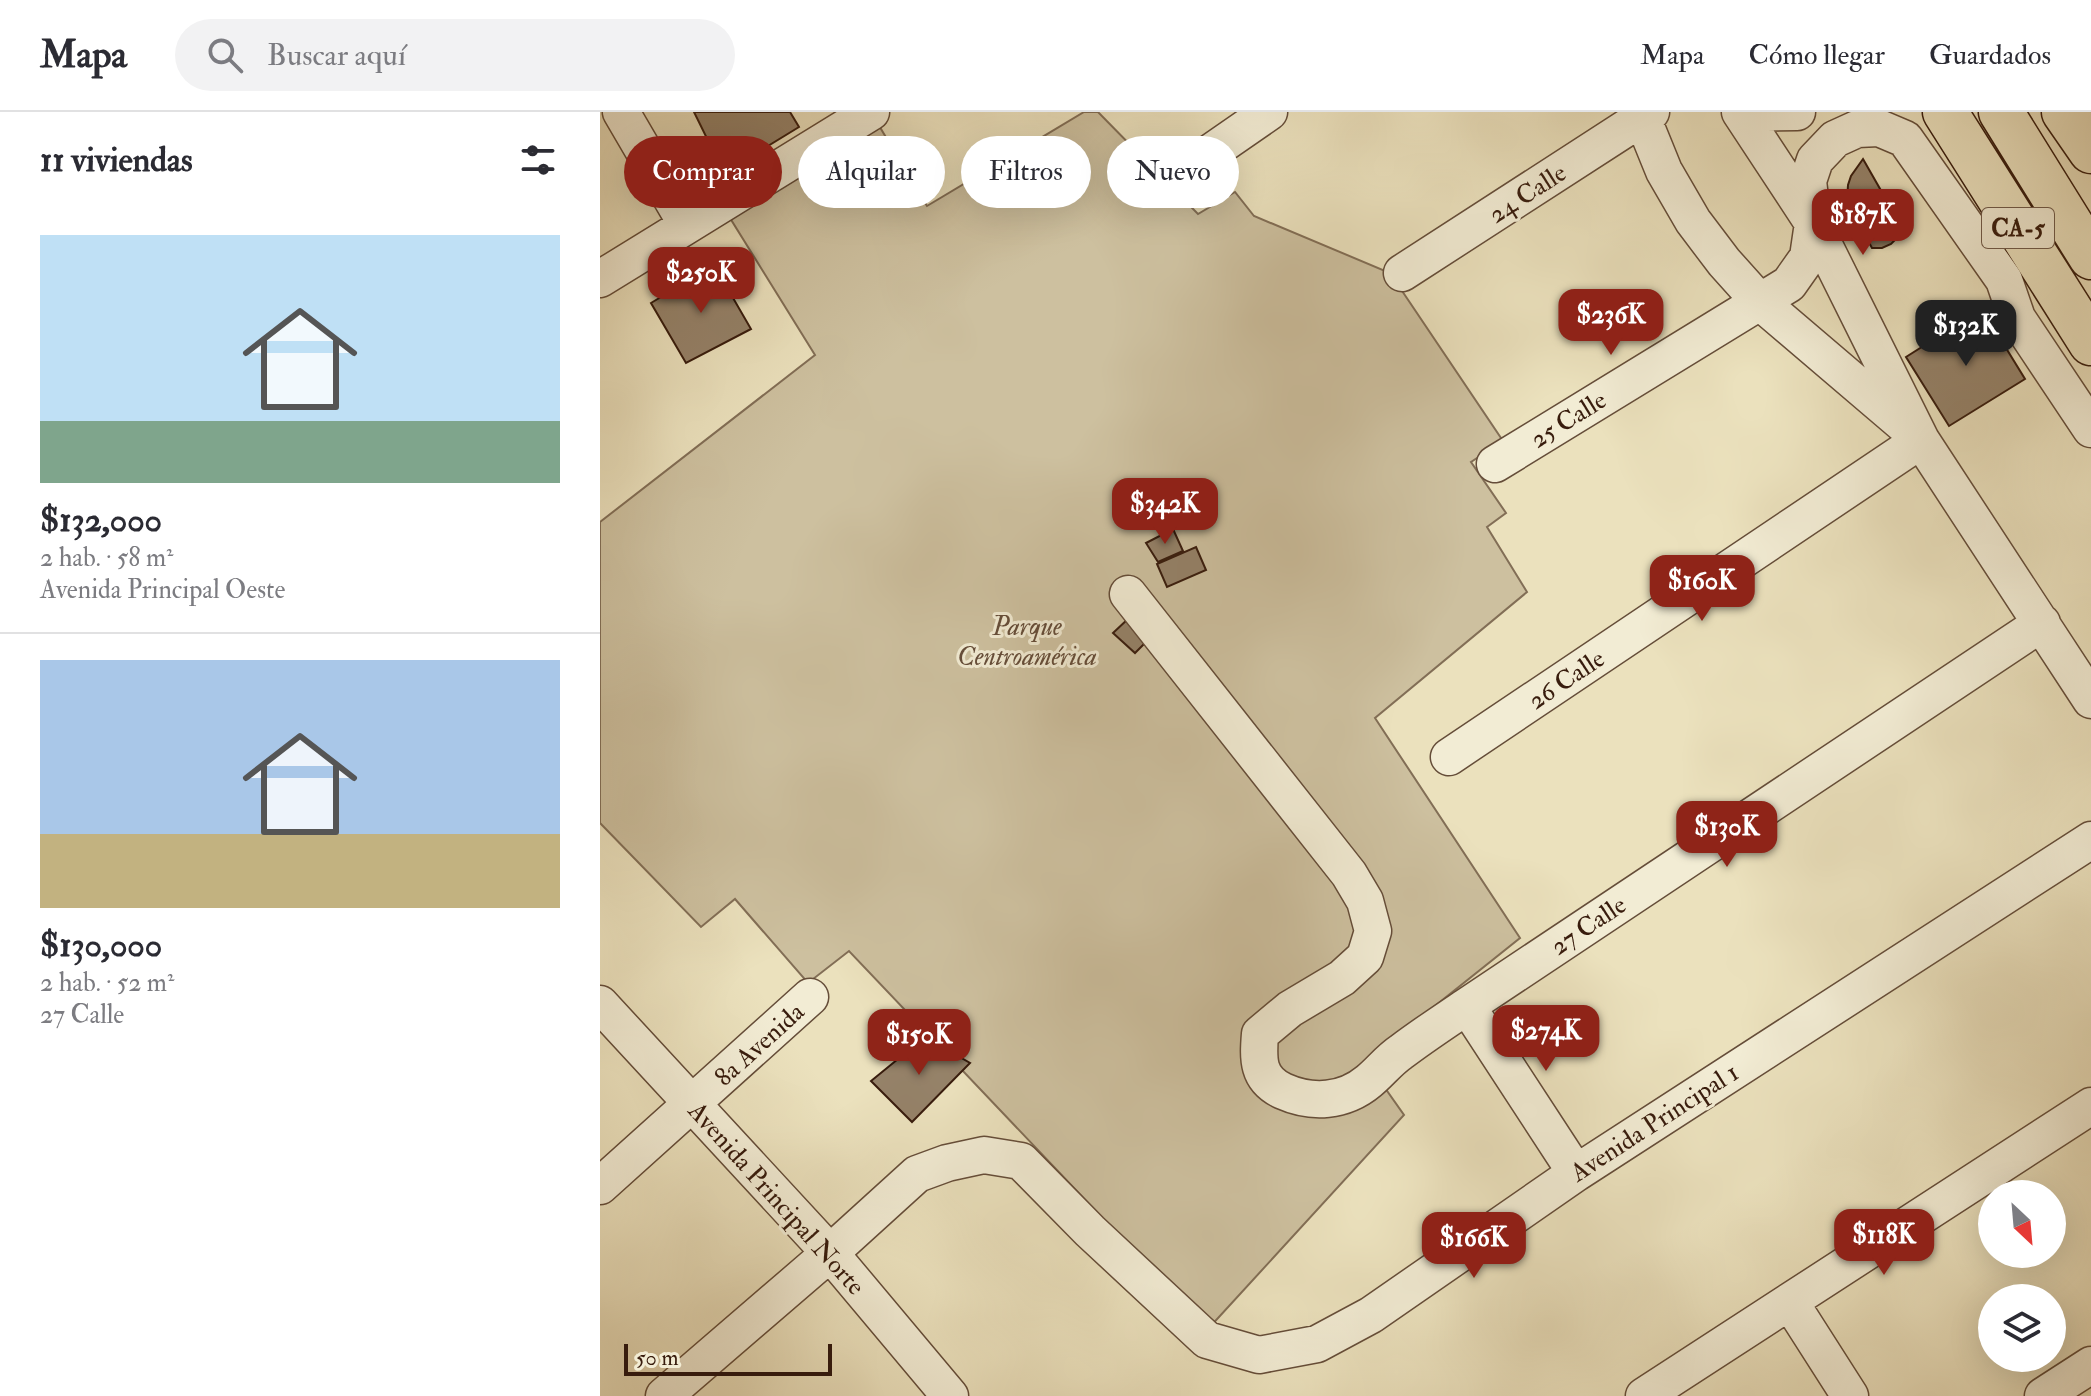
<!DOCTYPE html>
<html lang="es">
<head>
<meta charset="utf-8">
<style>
  body { margin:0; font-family:"IM FELL Double Pica",serif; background:#f2f2f3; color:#2b2b33; height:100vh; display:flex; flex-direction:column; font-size:30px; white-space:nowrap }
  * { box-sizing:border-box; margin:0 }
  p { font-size:26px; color:#7c7c81 }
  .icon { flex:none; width:44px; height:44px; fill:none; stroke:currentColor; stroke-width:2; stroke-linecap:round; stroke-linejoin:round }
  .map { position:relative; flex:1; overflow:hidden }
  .side { display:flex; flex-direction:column; background:#fff; width:600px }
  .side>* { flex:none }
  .banner { position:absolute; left:24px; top:24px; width:760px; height:72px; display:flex; gap:16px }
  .needle { width:52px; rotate:154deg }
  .fabs { position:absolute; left:1378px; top:1068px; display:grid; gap:16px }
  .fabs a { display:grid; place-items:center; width:88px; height:88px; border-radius:50%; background:#fff; box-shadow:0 8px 32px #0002; font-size:40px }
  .scale { position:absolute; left:24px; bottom:20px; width:208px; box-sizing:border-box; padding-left:8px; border:4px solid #381c0d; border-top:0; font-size:22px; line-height:28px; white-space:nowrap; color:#381c0d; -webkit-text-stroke:6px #f2ecd4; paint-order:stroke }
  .price { position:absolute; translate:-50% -68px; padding:0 18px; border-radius:16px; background:#8f2418; color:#fff; font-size:26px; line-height:52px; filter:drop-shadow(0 2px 4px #0008) }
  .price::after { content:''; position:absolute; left:50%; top:48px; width:24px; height:18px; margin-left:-12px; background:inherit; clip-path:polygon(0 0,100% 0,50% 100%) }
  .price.selected { background:#222; color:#fff }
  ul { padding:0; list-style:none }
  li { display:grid; align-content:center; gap:16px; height:424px; padding:0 40px }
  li+li { border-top:2px solid #e1e1e2 }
  li span { display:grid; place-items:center; height:248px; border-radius:0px; color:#555 }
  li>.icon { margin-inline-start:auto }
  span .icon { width:144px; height:144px; fill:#fffc; stroke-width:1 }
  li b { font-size:34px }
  h2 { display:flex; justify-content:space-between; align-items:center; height:96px; padding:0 40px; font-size:34px }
  .pill { padding:0 28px; border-radius:36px; background:#fff; box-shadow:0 8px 32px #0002; font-size:28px; line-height:72px }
  .pill.selected { background:#8f2418; color:#fff }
  header { display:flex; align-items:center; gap:48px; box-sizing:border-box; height:112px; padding:0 40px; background:#fff; border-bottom:2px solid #e1e1e2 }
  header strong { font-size:38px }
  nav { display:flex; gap:44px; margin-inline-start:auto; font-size:28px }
  .search { width:560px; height:72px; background:#f2f2f3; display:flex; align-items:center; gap:20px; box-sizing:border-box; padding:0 28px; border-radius:44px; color:#7c7c81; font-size:30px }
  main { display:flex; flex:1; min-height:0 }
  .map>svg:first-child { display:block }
  .green { fill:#cdc09f; stroke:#826e56; stroke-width:2 }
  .building { fill:#958269; stroke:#381c0d; stroke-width:2 }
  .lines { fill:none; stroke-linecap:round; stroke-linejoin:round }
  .minor-casing { stroke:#654d39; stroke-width:39 }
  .highway-casing { stroke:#381c0d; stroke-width:47 }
  .minor { stroke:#f2ecd4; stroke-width:36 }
  .highway { stroke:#ebe1bd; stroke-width:44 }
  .labels { text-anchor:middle; stroke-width:6; stroke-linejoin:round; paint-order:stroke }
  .shield { fill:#f2ecd4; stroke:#705a49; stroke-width:2 }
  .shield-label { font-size:24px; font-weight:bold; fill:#381c0d }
  .street-label { font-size:26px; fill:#381c0d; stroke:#f2ecd4 }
  .park-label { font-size:26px; font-style:italic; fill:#654d39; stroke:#f2ecd4 }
</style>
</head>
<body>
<header>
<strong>Mapa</strong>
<div class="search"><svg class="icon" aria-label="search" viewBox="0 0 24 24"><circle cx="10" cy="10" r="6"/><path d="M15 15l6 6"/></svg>Buscar aquí</div>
<nav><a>Mapa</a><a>Cómo llegar</a><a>Guardados</a></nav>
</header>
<main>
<section class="side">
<h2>11 viviendas<svg class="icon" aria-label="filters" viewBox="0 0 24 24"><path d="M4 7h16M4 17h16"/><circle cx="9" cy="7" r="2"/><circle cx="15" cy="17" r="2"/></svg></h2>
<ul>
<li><span style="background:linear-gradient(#bfe0f5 75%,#7fa58c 0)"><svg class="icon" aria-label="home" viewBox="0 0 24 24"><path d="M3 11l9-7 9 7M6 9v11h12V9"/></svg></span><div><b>$132,000</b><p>2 hab. · 58 m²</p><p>Avenida Principal Oeste</p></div></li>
<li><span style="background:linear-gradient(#a9c7e8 70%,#c2b280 0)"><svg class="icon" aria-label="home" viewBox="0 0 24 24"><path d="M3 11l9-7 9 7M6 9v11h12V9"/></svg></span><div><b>$130,000</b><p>2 hab. · 52 m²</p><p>27 Calle</p></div></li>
</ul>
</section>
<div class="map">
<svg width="1491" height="1284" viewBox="0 0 1491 1284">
  <rect width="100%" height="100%" fill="#ebe1bd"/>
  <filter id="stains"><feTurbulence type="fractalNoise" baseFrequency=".0025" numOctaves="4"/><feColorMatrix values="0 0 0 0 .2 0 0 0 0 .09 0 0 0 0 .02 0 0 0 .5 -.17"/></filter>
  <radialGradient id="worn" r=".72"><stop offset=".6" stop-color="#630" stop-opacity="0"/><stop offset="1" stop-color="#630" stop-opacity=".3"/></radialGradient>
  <path class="green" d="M 484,0 L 498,0 L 598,102 L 635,80 L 654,104 L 790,161 L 903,329 L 871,350 L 906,401 L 887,415 L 927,480 L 775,606 L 920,826 L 766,949 L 804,1003 L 608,1217 L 249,839 L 208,871 L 135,787 L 101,815 L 0,711 L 0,410 L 215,243 L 130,106 L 278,12 L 327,94 Z"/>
  <path class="building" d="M 94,0 L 190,0 L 199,15 L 124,61 Z
    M 1263,47 L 1287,89 L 1291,88 L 1304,116 L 1303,120 L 1291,132 L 1282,136 L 1272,136 L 1247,90 L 1248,73 L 1251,64 Z
    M 114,153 L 151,217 L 86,251 L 51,191 Z
    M 1382,197 L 1425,267 L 1349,314 L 1306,245 Z
    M 573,417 L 583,439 L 558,450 L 546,431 Z
    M 596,435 L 606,458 L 567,475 L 557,452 Z
    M 529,506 L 548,528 L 535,541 L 513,521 Z
    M 325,925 L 370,951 L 312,1010 L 271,969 Z"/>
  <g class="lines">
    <g class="minor-casing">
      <path id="minor" d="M 21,0 L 87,113
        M 1040,0 L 1064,59 L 1093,109 L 1124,150 L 1159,189 L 1308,316
        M 1140,0 L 1213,111 L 1321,328 L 1491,588
        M 1141,1 L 1197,0
        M 591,54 L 669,0
        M 802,161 L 1051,0
        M 0,167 L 271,0
        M 895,352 L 1189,172 L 1208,145 L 1213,111 L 1208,69 L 1215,48 L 1235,27 L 1257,17 L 1279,16 L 1305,27 L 1404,168 L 1417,206 L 1491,317
        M 528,482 L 749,762 L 765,789 L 773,819 L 765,845 L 742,866 L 690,897 L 660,922 C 658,947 657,967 683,979 C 712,992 744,990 769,969 C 780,960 789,948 801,940 C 822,924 845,909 867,894 L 1442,511
        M 849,645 L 1321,328
        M 0,892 L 230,1141 L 350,1284
        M 867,894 L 976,1061
        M 0,1074 L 210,885
        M 1190,1190 L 1250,1284
        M 64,1284 L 230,1141 L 317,1062 L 347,1051 L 384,1043 L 421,1049 L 490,1119 L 607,1228 L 659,1243 L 717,1232 L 771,1203 L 976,1061 L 1491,728
        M 1044,1284 L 1491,994
        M 1443,1284 L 1491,1253"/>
    </g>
    <g class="highway-casing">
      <path id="highway" d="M 1345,0 L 1491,231
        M 1401,0 L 1491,145
        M 1464,0 L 1491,39"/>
    </g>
    <use href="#minor" class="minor"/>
    <use href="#highway" class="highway"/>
  </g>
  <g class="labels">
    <rect class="shield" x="1382" y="96" width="72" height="40" rx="6"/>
    <g class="shield-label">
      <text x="1418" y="124">CA-5</text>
    </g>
    <g class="street-label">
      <text transform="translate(927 81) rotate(-33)" y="9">24 Calle</text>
      <text transform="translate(968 307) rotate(-32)" y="9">25 Calle</text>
      <text transform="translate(966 567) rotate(-34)" y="9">26 Calle</text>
      <text transform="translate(988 813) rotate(-34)" y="9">27 Calle</text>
      <text transform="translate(159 932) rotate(-42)" y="9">8a Avenida</text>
      <text transform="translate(1054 1010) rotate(-33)" y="9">Avenida Principal 1</text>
      <text transform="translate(177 1086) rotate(48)" y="9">Avenida Principal Norte</text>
    </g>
    <g class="park-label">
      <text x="427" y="523">Parque<tspan x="427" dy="30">Centroamérica</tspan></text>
    </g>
  </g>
  <rect width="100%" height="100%" filter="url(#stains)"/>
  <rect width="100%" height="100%" fill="url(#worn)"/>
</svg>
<div class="fabs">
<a><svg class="needle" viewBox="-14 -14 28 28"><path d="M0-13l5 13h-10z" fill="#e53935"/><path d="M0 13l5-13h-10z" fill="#7c7c81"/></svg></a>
<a><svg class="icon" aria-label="layers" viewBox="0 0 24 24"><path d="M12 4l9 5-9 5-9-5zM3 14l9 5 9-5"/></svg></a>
</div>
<div class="scale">50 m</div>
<b class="price" style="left:1263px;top:145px">$187K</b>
<b class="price" style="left:101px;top:203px">$250K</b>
<b class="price" style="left:1011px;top:245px">$236K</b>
<b class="price selected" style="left:1366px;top:256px">$132K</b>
<b class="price" style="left:565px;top:434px">$342K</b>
<b class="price" style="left:1102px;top:511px">$160K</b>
<b class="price" style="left:1127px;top:757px">$130K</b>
<b class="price" style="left:946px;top:961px">$274K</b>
<b class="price" style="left:319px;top:965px">$150K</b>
<b class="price" style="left:1284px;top:1165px">$118K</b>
<b class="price" style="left:874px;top:1168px">$166K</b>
<div class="banner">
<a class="pill selected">Comprar</a>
<a class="pill">Alquilar</a>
<a class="pill">Filtros</a>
<a class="pill">Nuevo</a>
</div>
</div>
</main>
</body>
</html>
